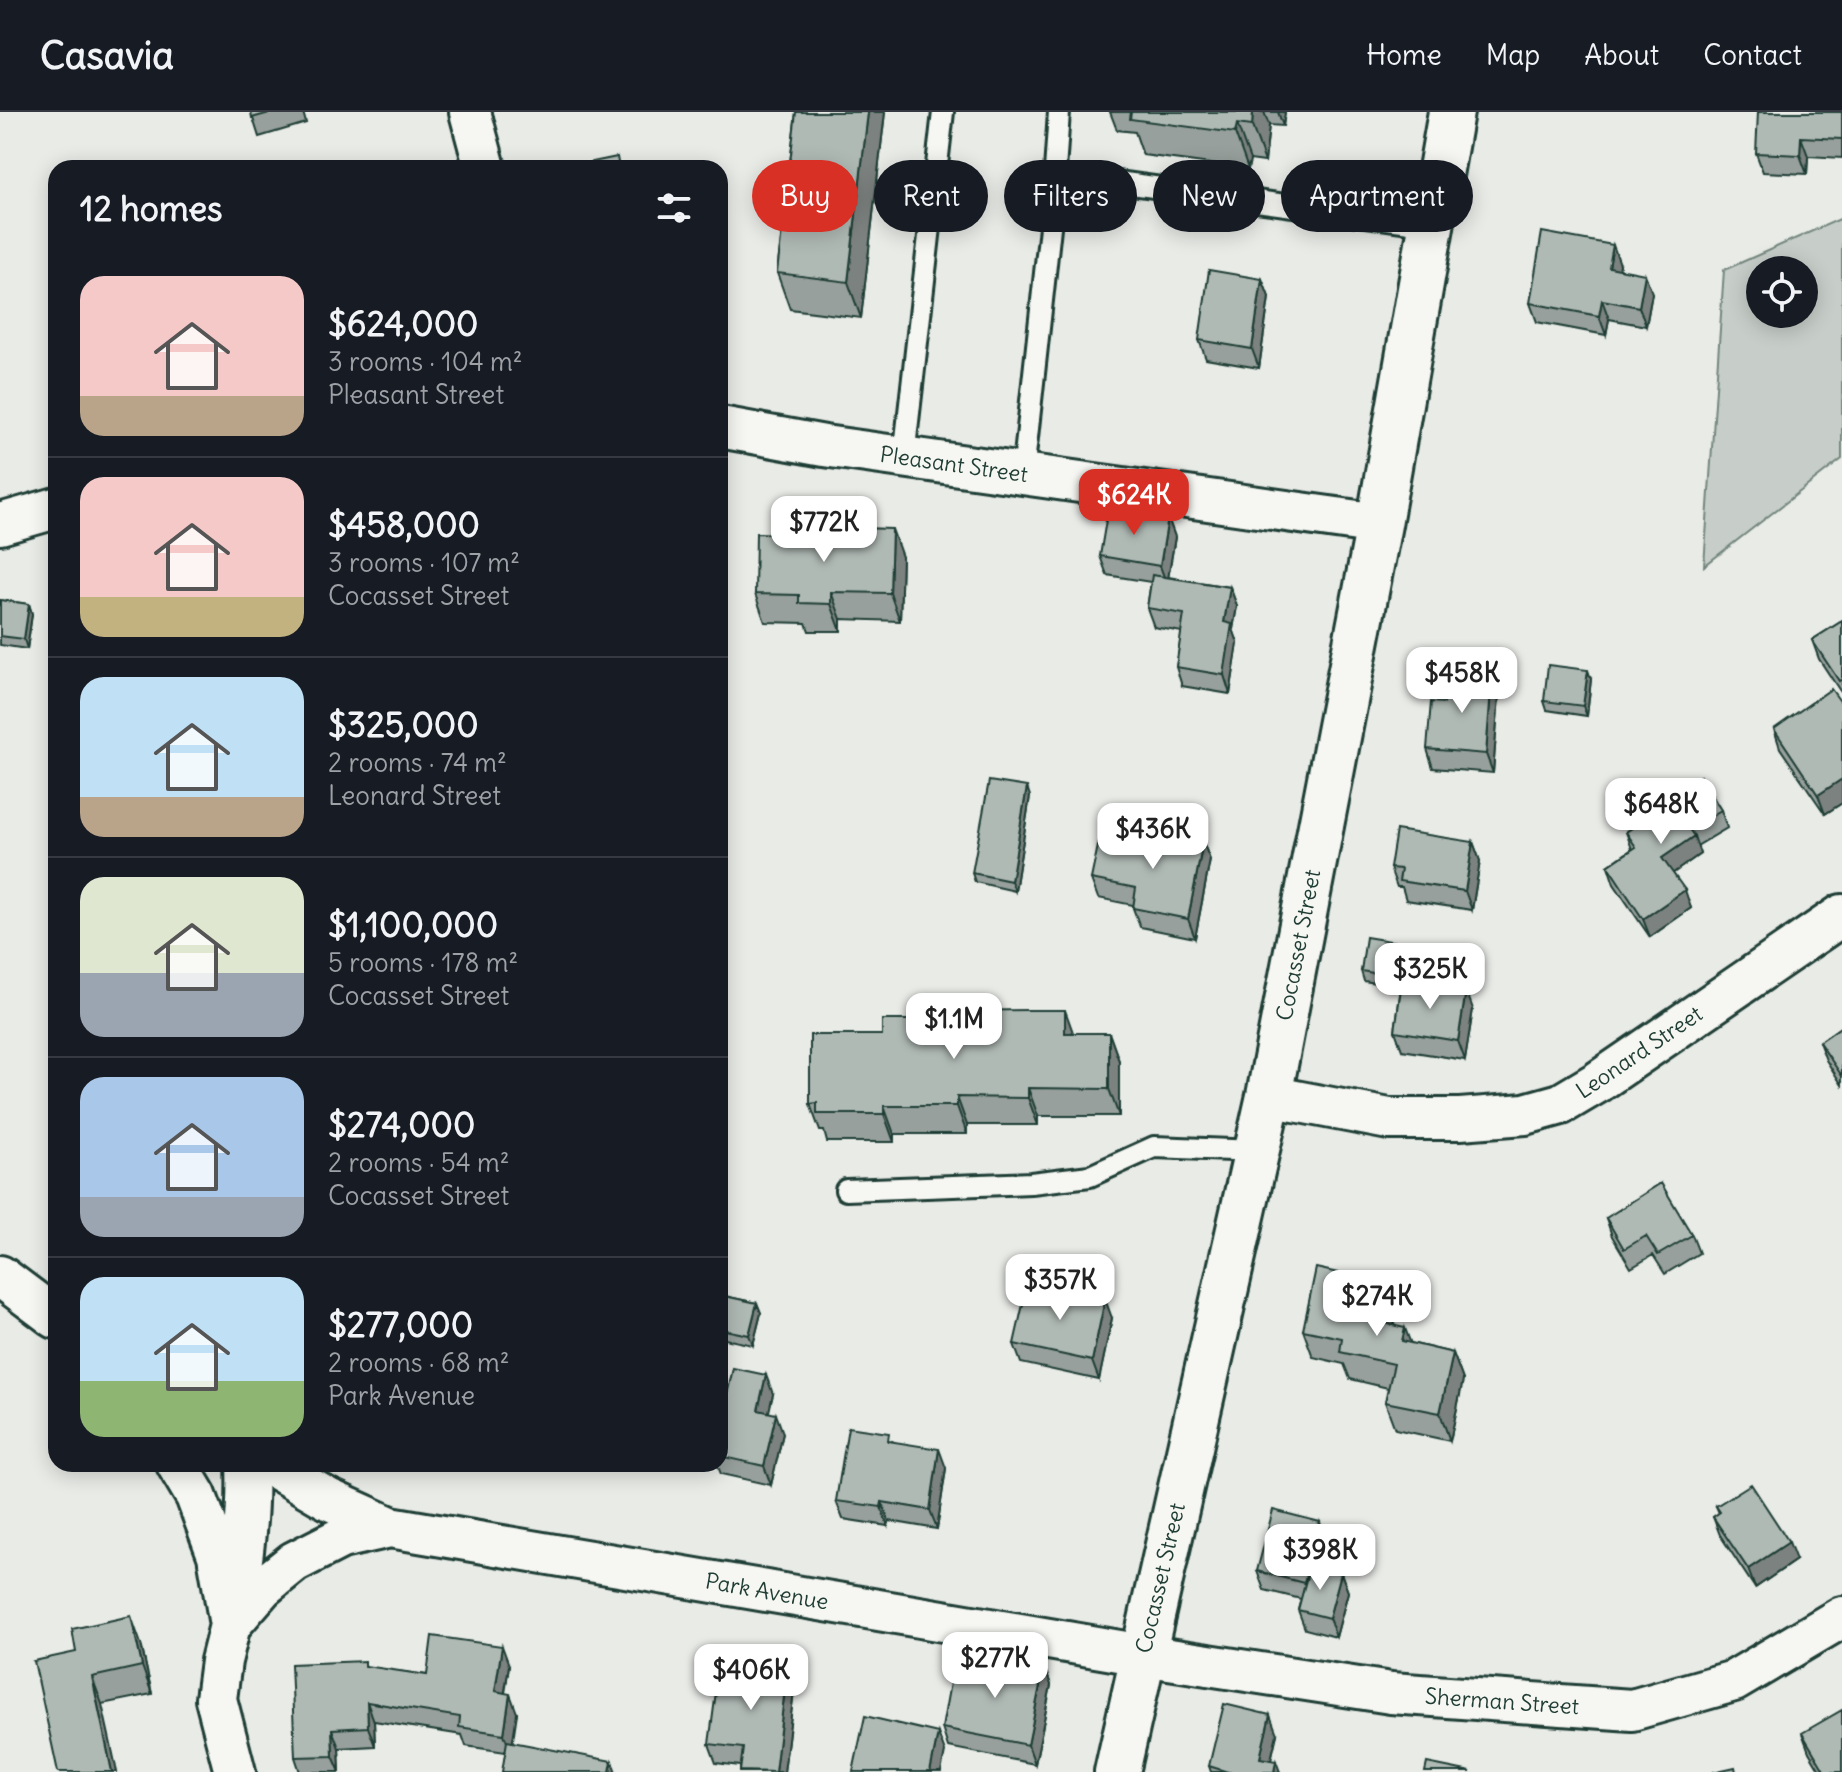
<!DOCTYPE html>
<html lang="en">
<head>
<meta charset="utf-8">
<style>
  body { margin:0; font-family:Delius,sans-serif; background:#242831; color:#f1f3f6; height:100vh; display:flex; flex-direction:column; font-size:30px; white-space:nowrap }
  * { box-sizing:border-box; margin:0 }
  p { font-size:26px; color:#9ea1a6 }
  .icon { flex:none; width:44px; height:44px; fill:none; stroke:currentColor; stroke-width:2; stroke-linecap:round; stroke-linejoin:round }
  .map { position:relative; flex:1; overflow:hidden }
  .side { position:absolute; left:48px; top:48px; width:680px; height:1312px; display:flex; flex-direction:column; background:#171b24; border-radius:24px; box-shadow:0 4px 20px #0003 }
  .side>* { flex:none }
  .banner { position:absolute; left:752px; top:48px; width:760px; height:72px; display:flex; gap:16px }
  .tools { position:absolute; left:1746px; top:144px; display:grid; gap:16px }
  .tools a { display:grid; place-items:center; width:72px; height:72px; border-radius:50%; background:#171b24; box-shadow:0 4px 20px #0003; font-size:40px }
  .price { position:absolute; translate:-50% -68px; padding:0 18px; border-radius:16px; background:#fff; color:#222; font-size:26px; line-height:52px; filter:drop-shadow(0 2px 4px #0008) }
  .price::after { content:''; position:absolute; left:50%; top:48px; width:24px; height:18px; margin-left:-12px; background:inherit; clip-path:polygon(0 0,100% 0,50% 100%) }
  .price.current { background:#d93025; color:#fff }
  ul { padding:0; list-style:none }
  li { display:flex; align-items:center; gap:24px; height:200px; padding:0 32px }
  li+li { border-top:2px solid #363941 }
  li span { display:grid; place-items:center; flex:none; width:224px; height:160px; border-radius:24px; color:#555 }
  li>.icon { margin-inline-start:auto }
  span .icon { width:96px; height:96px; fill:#fffc; stroke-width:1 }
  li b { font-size:34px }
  h2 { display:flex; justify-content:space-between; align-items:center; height:96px; padding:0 32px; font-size:34px }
  .tag { padding:0 28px; border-radius:36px; background:#171b24; box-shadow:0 4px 20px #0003; font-size:28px; line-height:72px }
  .tag.current { background:#d93025; color:#fff }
  header { display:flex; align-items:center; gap:48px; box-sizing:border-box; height:112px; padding:0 40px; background:#171b24; border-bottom:2px solid #363941 }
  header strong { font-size:38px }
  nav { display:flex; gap:44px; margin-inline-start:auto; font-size:28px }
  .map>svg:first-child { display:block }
  .green { fill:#c7cec9; stroke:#73867e; stroke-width:2; fill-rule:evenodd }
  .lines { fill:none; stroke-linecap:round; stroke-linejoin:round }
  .service-casing { stroke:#1f3d34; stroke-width:26 }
  .minor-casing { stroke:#1f3d34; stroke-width:46 }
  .secondary-casing { stroke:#1f3d34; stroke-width:50 }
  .service { stroke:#f6f6f2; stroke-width:20 }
  .minor { stroke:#f6f6f2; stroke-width:40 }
  .secondary { stroke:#f6f6f2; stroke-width:44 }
  .wall { fill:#97a09c; stroke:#1f3d34; stroke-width:2 }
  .shaded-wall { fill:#7b827f; stroke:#1f3d34; stroke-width:2 }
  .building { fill:#b0bab5; stroke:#1f3d34; stroke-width:2 }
  .labels { text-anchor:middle; stroke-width:7; stroke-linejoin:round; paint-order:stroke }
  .street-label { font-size:22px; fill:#1f3d34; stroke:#f6f6f2 }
</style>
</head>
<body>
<header>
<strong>Casavia</strong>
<nav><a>Home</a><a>Map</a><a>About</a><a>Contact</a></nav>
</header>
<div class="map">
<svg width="1842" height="1660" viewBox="0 0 1842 1660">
  <rect width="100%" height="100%" fill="#e9ebe7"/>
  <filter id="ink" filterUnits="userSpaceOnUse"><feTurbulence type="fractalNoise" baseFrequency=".0125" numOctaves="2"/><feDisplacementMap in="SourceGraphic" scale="16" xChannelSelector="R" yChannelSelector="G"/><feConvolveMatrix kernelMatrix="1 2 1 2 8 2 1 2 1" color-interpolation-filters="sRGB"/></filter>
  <g filter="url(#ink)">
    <path class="green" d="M 1842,106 L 1842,347 L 1704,454 L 1724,158 ZM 1760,158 L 1804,158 L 1804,202 L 1760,202 Z"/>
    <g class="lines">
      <g class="service-casing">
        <path id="service" d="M 1053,88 L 1059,0
          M 904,345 L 943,0
          M 1023,362 L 1053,88 L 1068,72 L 1088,66 L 1432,113
          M 846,1078 L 1031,1071 L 1090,1064 L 1154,1035 L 1257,1039"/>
      </g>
      <g class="minor-casing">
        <path id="minor" d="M 470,0 L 485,56
          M 720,315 L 824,334 L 1379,412
          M 0,412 L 56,396
          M 1269,984 L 1389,1007 L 1460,1007 L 1525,1002 L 1561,992 L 1598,970 L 1842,803
          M 0,1164 L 56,1206
          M 177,1352 L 196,1384 L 218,1443 L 230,1513
          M 268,1352 L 328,1387 L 390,1415 L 1143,1543 L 1391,1581 L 1632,1598 L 1734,1569 L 1842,1505
          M 236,1485 C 244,1441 249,1397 247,1352
          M 235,1660 L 216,1587 L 221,1549 L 230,1513 L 263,1475 L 294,1450 L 341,1426 L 390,1415"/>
      </g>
      <g class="secondary-casing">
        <path id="secondary" d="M 1117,1660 L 1269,984 L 1379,412 L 1451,0"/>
      </g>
      <use href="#service" class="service"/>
      <use href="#minor" class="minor"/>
      <use href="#secondary" class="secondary"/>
    </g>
    <path class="wall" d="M 251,0 L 303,0 L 306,11 L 259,25 Z
      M 796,0 L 885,0 L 861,206 L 790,197 L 777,161 Z
      M 1110,0 L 1285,0 L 1283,14 L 1269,13 L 1265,50 L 1250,48 L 1248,57 L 1143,43 L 1135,20 L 1117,18 Z
      M 1842,0 L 1842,46 L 1808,44 L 1807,62 L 1763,60 L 1756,41 Z
      M 1620,152 L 1619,157 L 1652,181 L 1646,214 L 1609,207 L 1606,223 L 1537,210 L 1530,191 Z
      M 1262,167 L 1269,185 L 1259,256 L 1206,247 L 1199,228 Z
      M 1168,406 L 1175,425 L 1168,465 L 1230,475 L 1237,494 L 1233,517 L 1238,531 L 1230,582 L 1182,574 L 1176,555 L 1182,520 L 1154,515 L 1147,496 L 1151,470 L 1107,463 L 1100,444 Z
      M 902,445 L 900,509 L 841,507 L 841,519 L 809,519 L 806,511 L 765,510 L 755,482 Z
      M 0,488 L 29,492 L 32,502 L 27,537 L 0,533 Z
      M 1842,509 L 1842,582 L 1819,547 L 1812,528 Z
      M 1591,567 L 1587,604 L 1547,598 L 1544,589 Z
      M 1499,583 L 1493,661 L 1433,656 L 1427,637 L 1444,591 Z
      M 1842,592 L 1842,691 L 1825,702 L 1780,636 L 1774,617 Z
      M 1030,684 L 1015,779 L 975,770 L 972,761 Z
      M 1721,698 L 1727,716 L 1697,734 L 1700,742 L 1673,761 L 1691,796 L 1650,825 L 1614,772 L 1608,754 L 1632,737 L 1626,720 L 1636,713 L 1634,706 Z
      M 1203,730 L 1210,748 L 1195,826 L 1140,815 L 1133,796 L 1133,793 L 1098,786 L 1091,767 Z
      M 1473,730 L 1480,749 L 1472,798 L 1406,788 L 1402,775 L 1397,775 L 1390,756 Z
      M 1413,842 L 1408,870 L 1473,897 L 1465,948 L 1402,938 L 1395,919 L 1401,875 L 1364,869 L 1361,859 Z
      M 1842,914 L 1842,973 L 1826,948 L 1819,930 Z
      M 1074,921 L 1109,921 L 1119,949 L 1119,1004 L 1038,1004 L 1038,1013 L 967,1013 L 967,1022 L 894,1022 L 894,1030 L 827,1030 L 824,1019 L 820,1019 L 810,992 Z
      M 1606,1106 L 1692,1123 L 1699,1141 L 1665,1162 L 1653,1143 L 1631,1156 L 1612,1124 Z
      M 720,1183 L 757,1191 L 761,1201 L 753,1233 L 720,1226 Z
      M 1397,1200 L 1394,1213 L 1411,1231 L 1453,1241 L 1463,1268 L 1450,1329 L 1395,1317 L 1385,1290 L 1388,1276 L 1350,1267 L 1344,1252 L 1313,1245 L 1303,1218 Z
      M 1112,1206 L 1099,1268 L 1021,1251 L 1014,1232 Z
      M 773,1282 L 768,1300 L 783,1321 L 771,1373 L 721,1362 L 717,1352 L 720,1352 L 720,1315 Z
      M 892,1329 L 946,1356 L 937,1417 L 889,1409 L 888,1414 L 843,1407 L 836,1389 Z
      M 1716,1394 L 1796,1448 L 1755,1476 L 1720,1423 L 1713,1405 L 1719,1401 Z
      M 1326,1429 L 1320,1456 L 1341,1461 L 1348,1480 L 1336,1525 L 1305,1517 L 1298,1498 L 1301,1487 L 1264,1478 L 1257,1459 Z
      M 141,1532 L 152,1582 L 102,1592 L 34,1549 Z
      M 788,1551 L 795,1570 L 784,1660 L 740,1660 L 740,1654 L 716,1651 L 709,1632 L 729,1573 Z
      M 509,1553 L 505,1581 L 517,1601 L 505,1640 L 466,1634 L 462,1623 L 374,1609 L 375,1634 L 339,1636 L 340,1660 L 300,1660 L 295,1645 L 367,1555 L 427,1563 Z
      M 1044,1554 L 1051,1573 L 1035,1652 L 948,1635 L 942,1616 L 985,1561 Z
      M 1802,1621 L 1842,1660 L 1821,1660 L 1809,1640 Z
      M 1277,1622 L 1271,1648 L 1280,1660 L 1211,1660 L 1209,1654 Z"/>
    <path class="shaded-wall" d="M 868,0 L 885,0 L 861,206 L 848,170 Z
      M 1253,0 L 1264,0 L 1269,13 L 1265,50 L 1252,14 Z
      M 1278,0 L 1285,0 L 1283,14 Z
      M 1237,12 L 1250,48 L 1248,57 L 1235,21 Z
      M 1801,25 L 1808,44 L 1807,62 L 1800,43 Z
      M 1613,133 L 1620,152 L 1616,174 L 1609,155 Z
      M 1645,162 L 1652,181 L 1646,214 L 1639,195 Z
      M 1262,167 L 1269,185 L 1259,256 L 1252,237 Z
      M 1602,188 L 1609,207 L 1606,223 L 1599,204 Z
      M 1168,406 L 1175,425 L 1167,473 L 1160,454 Z
      M 892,417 L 902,445 L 900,509 L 890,481 Z
      M 1230,475 L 1237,494 L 1233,517 L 1238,531 L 1230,582 L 1224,563 L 1224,510 Z
      M 831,480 L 841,507 L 841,519 L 831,492 Z
      M 29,492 L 32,502 L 27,537 L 24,527 Z
      M 1588,558 L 1591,567 L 1587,604 L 1583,594 Z
      M 1492,565 L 1499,583 L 1493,661 L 1486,642 Z
      M 1842,667 L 1842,691 L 1825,702 L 1818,683 Z
      M 1027,675 L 1030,684 L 1015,779 L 1011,769 Z
      M 1694,724 L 1700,742 L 1669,764 L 1662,746 Z
      M 1203,730 L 1210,748 L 1195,826 L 1188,807 Z
      M 1473,730 L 1480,749 L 1472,798 L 1465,779 Z
      M 1685,778 L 1691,796 L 1650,825 L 1643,807 Z
      M 1409,832 L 1413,842 L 1407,876 L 1404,866 Z
      M 1466,878 L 1473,897 L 1465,948 L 1458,929 Z
      M 1065,898 L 1075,926 L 1065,921 Z
      M 1109,921 L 1119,949 L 1119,1004 L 1109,977 Z
      M 1028,976 L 1038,1004 L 1038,1013 L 1028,986 Z
      M 957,985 L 967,1013 L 967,1022 L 957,994 Z
      M 884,994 L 894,1022 L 894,1030 L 884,1002 Z
      M 1387,1172 L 1397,1200 L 1389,1237 L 1379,1210 Z
      M 1105,1187 L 1112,1206 L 1099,1268 L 1092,1249 Z
      M 757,1191 L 761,1201 L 753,1233 L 749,1223 Z
      M 1405,1216 L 1415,1243 L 1402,1229 Z
      M 1453,1241 L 1463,1268 L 1450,1329 L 1440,1301 Z
      M 766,1263 L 773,1282 L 765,1317 L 758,1298 Z
      M 776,1302 L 783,1321 L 771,1373 L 764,1354 Z
      M 939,1337 L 946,1356 L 937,1417 L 930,1398 Z
      M 882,1390 L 889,1409 L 888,1414 L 881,1395 Z
      M 1320,1410 L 1326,1429 L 1311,1490 L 1304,1471 Z
      M 1789,1430 L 1796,1448 L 1755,1476 L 1748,1457 Z
      M 1341,1461 L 1348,1480 L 1336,1525 L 1329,1506 Z
      M 131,1504 L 141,1532 L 152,1582 L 142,1554 Z
      M 502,1534 L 509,1553 L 502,1598 L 495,1579 Z
      M 788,1551 L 795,1570 L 784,1660 L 775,1660 Z
      M 1044,1554 L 1051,1573 L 1035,1652 L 1028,1633 Z
      M 92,1565 L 102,1592 L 117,1660 L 112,1660 Z
      M 510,1582 L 517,1601 L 511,1641 L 504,1622 Z
      M 367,1590 L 374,1609 L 375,1634 L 368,1615 Z
      M 1270,1603 L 1277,1622 L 1268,1660 L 1260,1646 Z
      M 332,1617 L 339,1636 L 340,1660 L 333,1644 Z
      M 938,1621 L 945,1640 L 941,1660 L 930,1660 Z
      M 612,1649 L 616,1660 L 610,1660 Z
      M 1276,1649 L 1280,1660 L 1274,1660 Z"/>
    <path class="building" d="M 251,0 L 273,0 L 252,6 Z
      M 796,0 L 868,0 L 848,170 L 777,161 Z
      M 1131,0 L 1253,0 L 1252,14 L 1237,12 L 1235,21 L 1130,7 Z
      M 1758,0 L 1842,0 L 1842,27 L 1801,25 L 1800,43 L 1756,41 Z
      M 617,45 L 619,56 L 573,56 L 573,54 Z
      M 1542,120 L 1613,133 L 1609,155 L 1645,162 L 1639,195 L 1602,188 L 1599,204 L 1530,191 Z
      M 1209,158 L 1262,167 L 1252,237 L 1199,228 Z
      M 1108,396 L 1168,406 L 1160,454 L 1100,444 Z
      M 828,415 L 892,417 L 890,481 L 831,480 L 831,492 L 799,491 L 799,483 L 755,482 L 756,421 L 828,423 Z
      M 1152,463 L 1230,475 L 1224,510 L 1232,512 L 1224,563 L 1176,555 L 1184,502 L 1147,496 Z
      M 0,488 L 29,492 L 24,527 L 0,524 Z
      M 1842,509 L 1842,567 L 1839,569 L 1812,528 Z
      M 1548,553 L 1588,558 L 1583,594 L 1544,589 Z
      M 1447,561 L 1492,565 L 1486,642 L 1427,637 L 1431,590 L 1444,591 Z
      M 1831,577 L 1842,592 L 1842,667 L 1818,683 L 1774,617 Z
      M 1700,664 L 1721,698 L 1689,717 L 1694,724 L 1662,746 L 1685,778 L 1643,807 L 1608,754 L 1636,735 L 1626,720 L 1638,712 L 1634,706 Z
      M 989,669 L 1027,675 L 1011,769 L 972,761 Z
      M 1143,718 L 1203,730 L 1188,807 L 1133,796 L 1136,776 L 1091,767 L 1099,729 L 1139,736 Z
      M 1396,718 L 1473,730 L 1465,779 L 1399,769 L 1401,757 L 1390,756 Z
      M 1366,825 L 1409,832 L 1404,866 L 1361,859 Z
      M 1402,869 L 1466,878 L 1458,929 L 1395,919 Z
      M 1029,898 L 1065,898 L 1065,921 L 1109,921 L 1109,977 L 1028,976 L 1028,986 L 957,985 L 957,994 L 884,994 L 884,1002 L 817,1002 L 817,991 L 810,992 L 810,923 L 882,923 L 882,908 L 954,908 L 954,899 Z
      M 1842,914 L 1842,964 L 1819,930 Z
      M 1661,1071 L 1692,1123 L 1658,1143 L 1646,1124 L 1624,1137 L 1606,1106 Z
      M 1316,1156 L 1387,1172 L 1379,1210 L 1405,1216 L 1402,1229 L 1453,1241 L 1440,1301 L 1385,1290 L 1394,1252 L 1340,1240 L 1342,1226 L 1303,1218 Z
      M 1028,1170 L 1105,1187 L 1092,1249 L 1014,1232 Z
      M 720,1183 L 757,1191 L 749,1223 L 720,1217 Z
      M 733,1256 L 766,1263 L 758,1298 L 776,1302 L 764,1354 L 720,1344 L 720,1315 Z
      M 848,1315 L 889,1321 L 888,1329 L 939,1337 L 930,1398 L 882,1390 L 881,1395 L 836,1389 Z
      M 1751,1372 L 1789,1430 L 1748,1457 L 1713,1405 L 1720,1400 L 1716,1394 Z
      M 1273,1398 L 1320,1410 L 1304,1471 L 1257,1459 Z
      M 1310,1453 L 1341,1461 L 1329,1506 L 1298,1498 Z
      M 131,1504 L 142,1554 L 92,1565 L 112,1660 L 58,1660 L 34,1549 L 76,1540 L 72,1517 Z
      M 432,1524 L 502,1534 L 495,1579 L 510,1582 L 504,1622 L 459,1615 L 460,1605 L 367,1590 L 368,1615 L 332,1617 L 333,1644 L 295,1645 L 291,1552 L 365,1549 L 365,1554 L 427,1563 Z
      M 989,1543 L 1044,1554 L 1028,1633 L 942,1616 L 953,1554 L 985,1561 Z
      M 732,1544 L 788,1551 L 775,1660 L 740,1659 L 743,1636 L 709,1632 L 717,1572 L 729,1573 Z
      M 1224,1592 L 1270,1603 L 1260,1646 L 1276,1649 L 1274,1660 L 1228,1660 L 1209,1654 Z
      M 1842,1598 L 1842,1660 L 1825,1660 L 1802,1621 Z
      M 865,1604 L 938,1621 L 930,1660 L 853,1660 Z
      M 507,1629 L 612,1649 L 610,1660 L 502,1660 Z
      M 1427,1651 L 1471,1660 L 1425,1660 Z
      M 1735,1655 L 1736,1660 L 1713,1660 Z"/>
  </g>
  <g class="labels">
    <g class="street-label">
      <text transform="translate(954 352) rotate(8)" y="8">Pleasant Street</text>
      <text transform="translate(1298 833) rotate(-79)" y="8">Cocasset Street</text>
      <text transform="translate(1639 940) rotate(-34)" y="8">Leonard Street</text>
      <text transform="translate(1160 1466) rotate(-77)" y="8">Cocasset Street</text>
      <text transform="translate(767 1479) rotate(10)" y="8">Park Avenue</text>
      <text transform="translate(1502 1589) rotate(4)" y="8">Sherman Street</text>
    </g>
  </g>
</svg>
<div class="tools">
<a><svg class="icon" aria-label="locate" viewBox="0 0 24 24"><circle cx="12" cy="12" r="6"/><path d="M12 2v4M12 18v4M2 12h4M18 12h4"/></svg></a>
</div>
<b class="price current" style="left:1134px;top:425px">$624K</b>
<b class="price" style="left:824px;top:452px">$772K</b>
<b class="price" style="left:1462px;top:603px">$458K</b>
<b class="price" style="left:1661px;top:734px">$648K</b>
<b class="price" style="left:1153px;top:759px">$436K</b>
<b class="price" style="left:1430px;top:899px">$325K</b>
<b class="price" style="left:954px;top:949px">$1.1M</b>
<b class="price" style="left:1060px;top:1210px">$357K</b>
<b class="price" style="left:1377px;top:1226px">$274K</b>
<b class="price" style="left:1320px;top:1480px">$398K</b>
<b class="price" style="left:995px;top:1588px">$277K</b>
<b class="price" style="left:751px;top:1600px">$406K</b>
<div class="banner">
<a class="tag current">Buy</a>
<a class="tag">Rent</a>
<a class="tag">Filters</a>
<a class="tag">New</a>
<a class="tag">Apartment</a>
</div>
<section class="side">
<h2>12 homes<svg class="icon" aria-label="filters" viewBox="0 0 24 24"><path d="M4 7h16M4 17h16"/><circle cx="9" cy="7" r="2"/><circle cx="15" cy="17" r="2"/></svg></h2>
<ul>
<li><span style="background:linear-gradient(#f6c9c9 75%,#b9a48a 0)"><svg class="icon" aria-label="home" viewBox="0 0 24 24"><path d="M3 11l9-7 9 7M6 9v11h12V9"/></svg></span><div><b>$624,000</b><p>3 rooms · 104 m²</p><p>Pleasant Street</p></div></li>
<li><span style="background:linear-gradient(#f6c9c9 75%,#c2b280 0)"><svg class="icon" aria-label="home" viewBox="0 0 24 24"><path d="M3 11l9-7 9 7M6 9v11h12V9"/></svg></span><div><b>$458,000</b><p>3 rooms · 107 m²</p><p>Cocasset Street</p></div></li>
<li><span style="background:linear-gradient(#bfe0f5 75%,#b9a48a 0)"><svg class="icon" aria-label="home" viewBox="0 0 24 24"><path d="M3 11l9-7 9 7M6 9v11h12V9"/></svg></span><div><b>$325,000</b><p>2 rooms · 74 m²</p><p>Leonard Street</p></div></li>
<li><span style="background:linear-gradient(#dfe7d0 60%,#9aa5b1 0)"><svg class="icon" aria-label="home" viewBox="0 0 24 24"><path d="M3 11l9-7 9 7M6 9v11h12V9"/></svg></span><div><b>$1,100,000</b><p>5 rooms · 178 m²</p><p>Cocasset Street</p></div></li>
<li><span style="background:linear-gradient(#a9c7e8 75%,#9aa5b1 0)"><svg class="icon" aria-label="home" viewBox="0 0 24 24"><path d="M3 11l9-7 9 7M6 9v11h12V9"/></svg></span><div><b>$274,000</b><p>2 rooms · 54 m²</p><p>Cocasset Street</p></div></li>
<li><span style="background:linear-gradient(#bfe0f5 65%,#8fb573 0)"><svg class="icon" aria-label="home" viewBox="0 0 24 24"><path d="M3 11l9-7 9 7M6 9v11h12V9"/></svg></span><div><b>$277,000</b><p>2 rooms · 68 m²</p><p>Park Avenue</p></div></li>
</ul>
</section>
</div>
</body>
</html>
